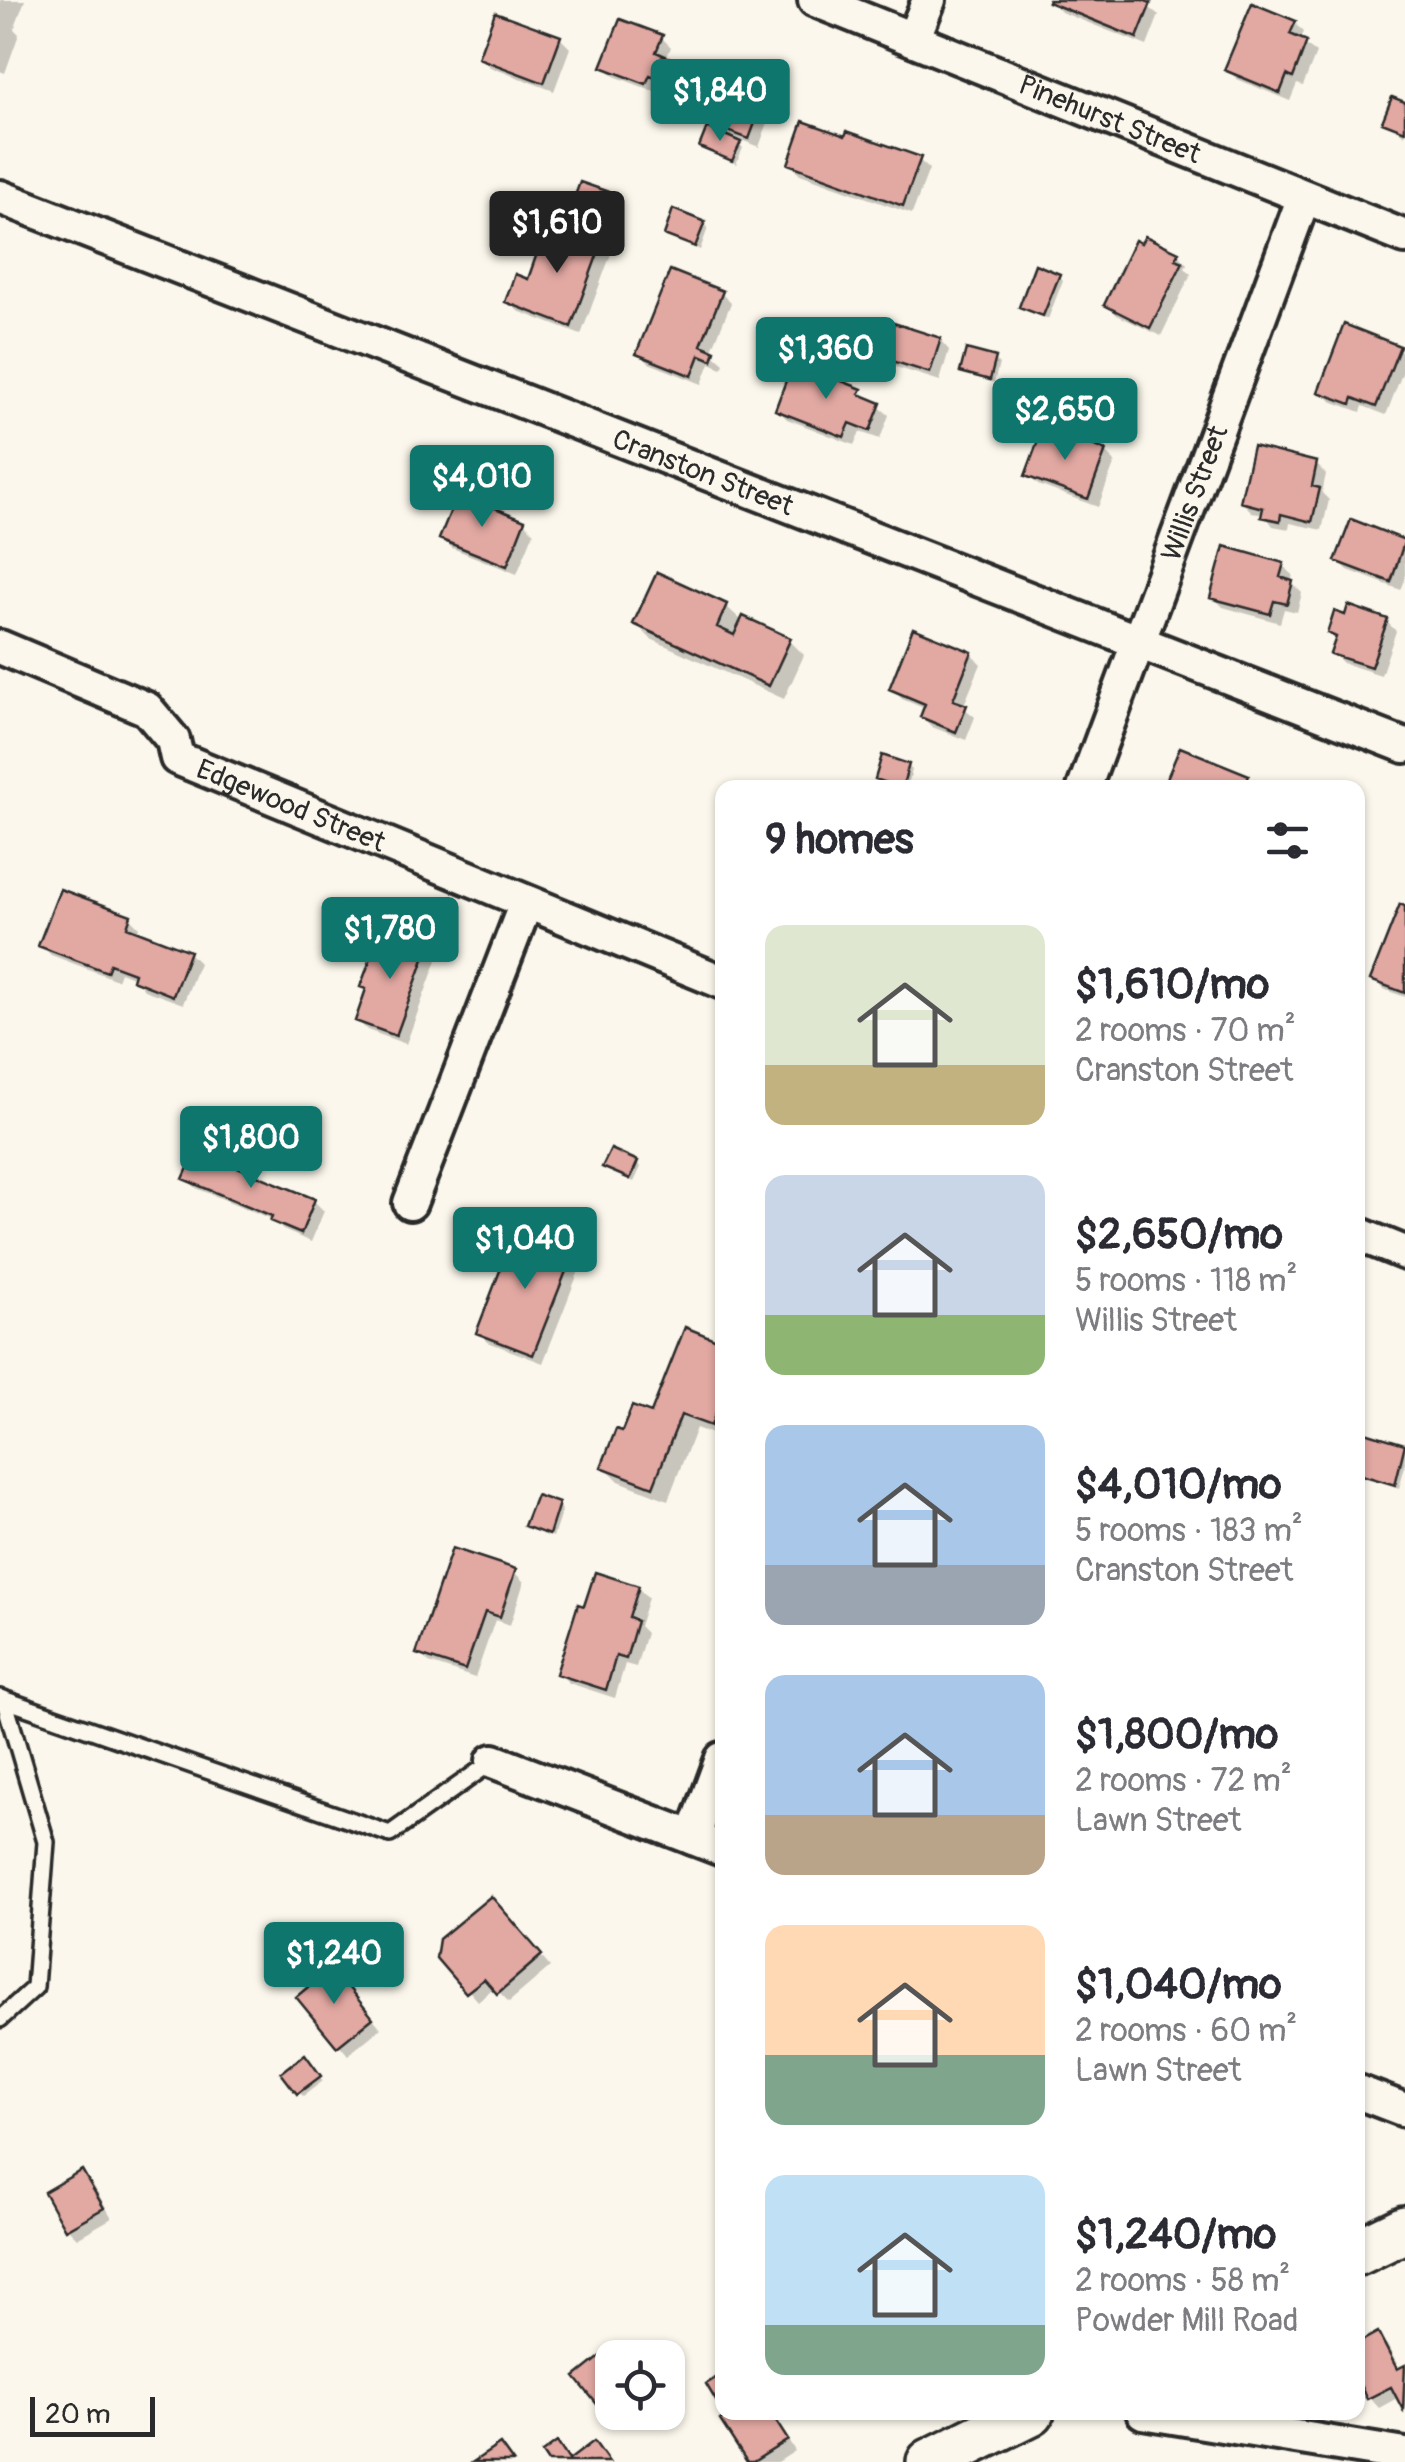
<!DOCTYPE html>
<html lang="en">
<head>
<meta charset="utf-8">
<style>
  body { margin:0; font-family:Pangolin,sans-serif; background:#f7f7f7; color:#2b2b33; height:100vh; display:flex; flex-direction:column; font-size:38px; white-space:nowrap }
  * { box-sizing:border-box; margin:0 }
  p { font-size:32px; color:#7c7c81 }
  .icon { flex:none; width:55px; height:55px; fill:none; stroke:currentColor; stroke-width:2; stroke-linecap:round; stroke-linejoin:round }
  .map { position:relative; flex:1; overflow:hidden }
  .sheet { position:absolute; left:715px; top:780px; width:650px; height:1640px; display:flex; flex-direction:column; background:#fff; border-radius:20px; box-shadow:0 2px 8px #0004 }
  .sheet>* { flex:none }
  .tools { position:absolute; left:595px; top:2340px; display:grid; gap:20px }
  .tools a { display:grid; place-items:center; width:90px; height:90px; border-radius:20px; background:#fff; box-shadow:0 2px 8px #0004; font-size:50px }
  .scale { position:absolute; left:30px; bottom:25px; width:125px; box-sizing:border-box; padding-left:10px; border:5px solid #2b2b2b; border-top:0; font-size:28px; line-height:35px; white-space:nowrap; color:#2b2b2b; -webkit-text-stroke:8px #fbf7ec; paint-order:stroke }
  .price { position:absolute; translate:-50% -85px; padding:0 22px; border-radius:10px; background:#0f766e; color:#fff; font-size:32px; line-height:65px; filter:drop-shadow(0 2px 5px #0008) }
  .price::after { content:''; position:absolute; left:50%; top:60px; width:30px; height:22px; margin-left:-15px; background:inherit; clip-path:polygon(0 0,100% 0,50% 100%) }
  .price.current { background:#222; color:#fff }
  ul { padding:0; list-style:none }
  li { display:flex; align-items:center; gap:30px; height:250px; padding:0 50px }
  li span { display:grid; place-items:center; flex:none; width:280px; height:200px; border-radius:20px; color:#555 }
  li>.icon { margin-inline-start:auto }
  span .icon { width:120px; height:120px; fill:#fffc; stroke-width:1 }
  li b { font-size:42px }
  h2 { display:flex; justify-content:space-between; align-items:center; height:120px; padding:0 50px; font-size:42px }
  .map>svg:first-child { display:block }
  .shadow { fill:#0003 }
  .building { fill:#e2a8a2; stroke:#2b2b2b; stroke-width:2.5 }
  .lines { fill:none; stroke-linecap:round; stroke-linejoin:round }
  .lane-casing { stroke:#2b2b2b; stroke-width:22 }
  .street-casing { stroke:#2b2b2b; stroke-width:40 }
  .secondary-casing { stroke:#2b2b2b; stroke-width:52 }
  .lane { stroke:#fbf7ec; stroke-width:15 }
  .street { stroke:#fbf7ec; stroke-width:32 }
  .secondary { stroke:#fbf7ec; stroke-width:45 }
  .labels { text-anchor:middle; stroke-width:8; stroke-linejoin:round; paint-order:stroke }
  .street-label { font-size:28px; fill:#2b2b2b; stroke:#fbf7ec }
</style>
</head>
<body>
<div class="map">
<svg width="1405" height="2462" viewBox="0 0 1405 2462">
  <rect width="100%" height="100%" fill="#fbf7ec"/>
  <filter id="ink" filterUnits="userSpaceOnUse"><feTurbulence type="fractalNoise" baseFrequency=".01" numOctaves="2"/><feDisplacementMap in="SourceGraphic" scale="20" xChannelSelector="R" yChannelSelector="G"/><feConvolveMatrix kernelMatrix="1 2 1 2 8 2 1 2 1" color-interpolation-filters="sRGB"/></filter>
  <g filter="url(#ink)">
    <path class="shadow" d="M 0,0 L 25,0 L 14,29 L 19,34 L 5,73 L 0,71 Z
      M 1052,0 L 1139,0 L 1159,15 L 1147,46 L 1061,12 Z
      M 1294,23 L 1304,32 L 1300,41 L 1316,53 L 1303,86 L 1297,84 L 1290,101 L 1237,79 L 1227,69 Z
      M 661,37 L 671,47 L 666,59 L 678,70 L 671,87 L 660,83 L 656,92 L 614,76 L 604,66 Z
      M 560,38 L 570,48 L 554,91 L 490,67 L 480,58 Z
      M 769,86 L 778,95 L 759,147 L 731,136 L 743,148 L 736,164 L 702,146 L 718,135 L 704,120 Z
      M 1405,105 L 1405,135 L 1385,121 Z
      M 919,160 L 929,169 L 912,214 L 800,174 L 791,164 Z
      M 607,195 L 611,199 L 606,214 L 576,200 Z
      M 704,224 L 708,228 L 700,250 L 667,234 Z
      M 601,245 L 611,254 L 581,335 L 518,311 L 508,301 L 529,282 Z
      M 1142,247 L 1178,254 L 1187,264 L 1185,268 L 1191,274 L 1161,336 L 1117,315 L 1107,305 Z
      M 1059,276 L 1063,280 L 1048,319 L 1021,306 Z
      M 721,293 L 731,303 L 711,352 L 724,363 L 722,368 L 710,363 L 702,384 L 649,363 L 639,353 Z
      M 940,340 L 949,350 L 940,381 L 883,363 L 873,353 Z
      M 1398,348 L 1405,355 L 1405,366 L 1386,415 L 1363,406 L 1361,412 L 1331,401 L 1321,391 Z
      M 995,360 L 999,364 L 994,383 L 963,371 Z
      M 860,391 L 889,415 L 880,439 L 860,432 L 854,445 L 787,419 L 778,410 Z
      M 1105,452 L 1115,462 L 1098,507 L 1038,485 L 1028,475 Z
      M 1316,464 L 1326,474 L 1322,493 L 1329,500 L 1322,530 L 1290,523 L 1289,529 L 1273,526 L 1264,514 L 1252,512 L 1242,502 Z
      M 524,522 L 534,532 L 517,574 L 452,548 L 442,538 Z
      M 1353,523 L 1405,542 L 1405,580 L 1401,590 L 1348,570 L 1338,560 Z
      M 1283,565 L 1293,575 L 1291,582 L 1302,593 L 1297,612 L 1284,609 L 1280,623 L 1223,607 L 1213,597 Z
      M 726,606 L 743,622 L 789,640 L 804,655 L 784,699 L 651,639 L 636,624 Z
      M 1386,621 L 1396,631 L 1381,675 L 1343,663 L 1333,653 L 1337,641 L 1330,633 Z
      M 971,654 L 981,664 L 963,707 L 975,717 L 966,740 L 932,727 L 922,717 L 926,709 L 902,699 L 892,689 Z
      M 908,766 L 912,770 L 907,788 L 896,788 L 877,779 Z
      M 1248,777 L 1257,788 L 1166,788 Z
      M 1405,909 L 1405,997 L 1383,989 L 1373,979 Z
      M 130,918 L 139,927 L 137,934 L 189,953 L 199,963 L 183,1004 L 144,990 L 135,978 L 120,972 L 117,980 L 51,955 L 41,945 Z
      M 427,950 L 437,960 L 406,1044 L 367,1030 L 357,1020 L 368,991 L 363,986 Z
      M 637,1163 L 641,1167 L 634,1182 L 605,1166 Z
      M 186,1178 L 314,1201 L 324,1211 L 311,1242 L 283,1230 L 272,1219 L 196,1188 Z
      M 572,1253 L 582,1263 L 543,1363 L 488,1342 L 479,1332 Z
      M 686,1330 L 722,1344 L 722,1438 L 696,1428 L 668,1500 L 619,1481 L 604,1466 L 652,1416 Z
      M 1367,1435 L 1405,1446 L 1405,1466 L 1399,1488 L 1358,1473 Z
      M 558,1505 L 562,1510 L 553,1537 L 527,1526 Z
      M 514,1572 L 524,1582 L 510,1625 L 495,1620 L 475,1678 L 429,1663 L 419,1653 Z
      M 638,1588 L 648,1598 L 639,1626 L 646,1633 L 636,1667 L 625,1664 L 615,1698 L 569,1683 L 559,1673 L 586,1609 Z
      M 501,1909 L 550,1967 L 509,2002 L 494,1987 L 478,2001 L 439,1957 Z
      M 342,1980 L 381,2028 L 348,2055 L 299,1997 Z
      M 309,2062 L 323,2081 L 303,2096 L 299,2092 Z
      M 82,2173 L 92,2183 L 112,2218 L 77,2238 L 67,2228 Z
      M 1377,2335 L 1387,2345 L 1400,2370 L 1405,2368 L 1405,2409 L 1399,2397 L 1379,2408 L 1368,2396 L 1358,2401 L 1358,2345 Z
      M 612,2358 L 612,2412 L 637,2412 L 619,2426 L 578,2377 Z
      M 727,2412 L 771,2412 L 795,2451 L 778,2462 L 750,2462 Z"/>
    <path class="building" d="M 1049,0 L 1143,0 L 1151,3 L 1137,38 L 1048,2 Z
      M 1252,3 L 1296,21 L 1290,34 L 1307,41 L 1293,78 L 1287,75 L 1280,93 L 1224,70 Z
      M 495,12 L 561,36 L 544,83 L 478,58 Z
      M 620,19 L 663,35 L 656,52 L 670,58 L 661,79 L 650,75 L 646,84 L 601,67 Z
      M 722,65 L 770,83 L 749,139 L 701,121 Z
      M 1392,97 L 1405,102 L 1405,131 L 1382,122 Z
      M 803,121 L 845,136 L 847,131 L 921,157 L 903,206 L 788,164 Z
      M 707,127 L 741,142 L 732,161 L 699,147 Z
      M 580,182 L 609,192 L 601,211 L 573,201 Z
      M 673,209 L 705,222 L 695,247 L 664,235 Z
      M 548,222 L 602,242 L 571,327 L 505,302 L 515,274 L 528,279 Z
      M 1145,236 L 1179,252 L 1176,259 L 1183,262 L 1150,328 L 1104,305 L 1135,240 L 1141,243 Z
      M 1035,264 L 1060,274 L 1043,316 L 1019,307 Z
      M 670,270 L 723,291 L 701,345 L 715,351 L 712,360 L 700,355 L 692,376 L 636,354 Z
      M 881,319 L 941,338 L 930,373 L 870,354 Z
      M 1344,324 L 1400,346 L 1376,407 L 1353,398 L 1351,404 L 1318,392 Z
      M 966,349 L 996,357 L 990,380 L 960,372 Z
      M 793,362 L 862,389 L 859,394 L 881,403 L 870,431 L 850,423 L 844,437 L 775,410 Z
      M 1043,427 L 1106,450 L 1088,499 L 1025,476 Z
      M 1253,446 L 1317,462 L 1312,486 L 1320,488 L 1312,522 L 1281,514 L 1280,521 L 1261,517 L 1263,508 L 1240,502 Z
      M 458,493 L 525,520 L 507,566 L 439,539 Z
      M 1351,519 L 1405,540 L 1391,582 L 1335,561 Z
      M 1224,546 L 1284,563 L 1280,577 L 1293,581 L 1287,604 L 1274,601 L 1270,614 L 1210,598 Z
      M 657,572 L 727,604 L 717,627 L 734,635 L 743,616 L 791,638 L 769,686 L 633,624 Z
      M 1348,605 L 1388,619 L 1371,667 L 1330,654 L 1336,637 L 1327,633 L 1334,611 L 1345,615 Z
      M 913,628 L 972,652 L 953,700 L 967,705 L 956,732 L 920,717 L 925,704 L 889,689 Z
      M 1180,747 L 1249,775 L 1244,788 L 1163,788 Z
      M 882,755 L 909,764 L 902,788 L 875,779 Z
      M 60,889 L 131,915 L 127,927 L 190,951 L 173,996 L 132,980 L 134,973 L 110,964 L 107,972 L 38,946 Z
      M 1400,904 L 1405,906 L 1405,993 L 1370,980 Z
      M 381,931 L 428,948 L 396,1036 L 355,1021 L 366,989 L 360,987 Z
      M 611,1149 L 638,1161 L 630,1179 L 602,1167 Z
      M 196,1150 L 315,1199 L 301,1234 L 270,1221 L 272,1216 L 183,1179 Z
      M 516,1229 L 574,1251 L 533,1355 L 476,1333 Z
      M 685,1327 L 722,1342 L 720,1383 L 722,1396 L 711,1426 L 681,1415 L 653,1487 L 601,1467 L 616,1429 L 622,1431 L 632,1406 L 651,1413 Z
      M 1365,1432 L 1405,1444 L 1395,1485 L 1358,1474 L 1358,1459 Z
      M 536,1495 L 559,1503 L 549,1535 L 524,1526 Z
      M 452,1548 L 516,1569 L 500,1617 L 485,1612 L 465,1670 L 416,1654 Z
      M 595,1572 L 639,1586 L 629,1618 L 637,1621 L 626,1659 L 616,1656 L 606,1690 L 556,1674 L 578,1604 L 584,1606 Z
      M 491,1896 L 542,1955 L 497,1994 L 484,1979 L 466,1993 L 436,1958 L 439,1939 Z
      M 332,1967 L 373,2018 L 337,2047 L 296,1997 Z
      M 305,2054 L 321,2076 L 297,2094 L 281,2073 Z
      M 82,2170 L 104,2208 L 65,2230 L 44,2192 Z
      M 1378,2332 L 1397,2369 L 1405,2365 L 1403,2410 L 1391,2387 L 1367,2399 L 1360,2385 L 1358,2387 L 1358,2343 Z
      M 614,2346 L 623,2358 L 612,2358 L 615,2412 L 608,2418 L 575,2377 Z
      M 722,2374 L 722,2411 L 706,2384 Z
      M 724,2412 L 770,2412 L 788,2440 L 753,2462 L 747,2462 L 720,2420 L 726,2416 Z
      M 594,2441 L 609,2462 L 548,2462 L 542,2453 L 557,2442 L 569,2460 Z
      M 500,2444 L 513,2462 L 473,2462 Z"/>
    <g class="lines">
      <g class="lane-casing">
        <path id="lane" d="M 0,1698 L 390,1834 L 493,1761
          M 0,2019 L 35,1987 L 46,1842 L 4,1699"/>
      </g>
      <g class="street-casing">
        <g id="street">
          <path id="s1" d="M 815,0 L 1405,237"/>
          <path d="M 913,39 L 929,0"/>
          <path id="s2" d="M 0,197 L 1405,746"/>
          <path id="s3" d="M 0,647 L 147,709 L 173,740 L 177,758 L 722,982"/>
          <path id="s4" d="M 1084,788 L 1304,197"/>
          <path d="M 410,1203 L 526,903"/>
          <path d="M 1358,1234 L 1405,1253"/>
          <path d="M 493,1761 L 722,1849"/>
          <path d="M 693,1838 L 722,1759"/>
          <path d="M 1358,2092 L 1405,2110"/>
          <path d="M 1143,2412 L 1405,2455"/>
        </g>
      </g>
      <g class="secondary-casing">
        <path id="secondary" d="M 1358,2252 L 1405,2229
          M 930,2462 L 1031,2412"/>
      </g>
      <use href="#lane" class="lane"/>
      <use href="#street" class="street"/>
      <use href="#secondary" class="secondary"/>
    </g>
  </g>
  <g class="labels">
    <g class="street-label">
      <text dy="10" stroke="none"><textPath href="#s1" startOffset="318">Pinehurst Street</textPath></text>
      <text dy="10" stroke="none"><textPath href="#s2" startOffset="755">Cranston Street</textPath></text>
      <text dy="10" stroke="none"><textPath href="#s4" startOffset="315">Willis Street</textPath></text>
      <text dy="10" stroke="none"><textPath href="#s3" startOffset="342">Edgewood Street</textPath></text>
    </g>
  </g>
</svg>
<div class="tools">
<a><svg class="icon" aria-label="locate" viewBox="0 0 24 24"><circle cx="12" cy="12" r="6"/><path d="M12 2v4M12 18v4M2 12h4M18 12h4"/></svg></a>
</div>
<div class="scale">20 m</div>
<b class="price" style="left:720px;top:144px">$1,840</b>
<b class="price current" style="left:557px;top:276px">$1,610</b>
<b class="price" style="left:826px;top:402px">$1,360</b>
<b class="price" style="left:1065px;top:463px">$2,650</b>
<b class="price" style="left:482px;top:530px">$4,010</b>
<b class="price" style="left:390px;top:982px">$1,780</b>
<b class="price" style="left:251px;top:1191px">$1,800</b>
<b class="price" style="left:525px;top:1292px">$1,040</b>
<b class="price" style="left:334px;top:2007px">$1,240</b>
<section class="sheet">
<h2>9 homes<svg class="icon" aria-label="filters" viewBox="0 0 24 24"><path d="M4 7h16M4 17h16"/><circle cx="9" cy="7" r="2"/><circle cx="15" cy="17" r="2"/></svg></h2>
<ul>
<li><span style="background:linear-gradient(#dfe7d0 70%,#c2b280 0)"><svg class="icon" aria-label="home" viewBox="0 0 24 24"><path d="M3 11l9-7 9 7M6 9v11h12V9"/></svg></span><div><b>$1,610/mo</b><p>2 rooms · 70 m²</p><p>Cranston Street</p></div></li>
<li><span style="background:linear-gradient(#c9d6e8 70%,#8fb573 0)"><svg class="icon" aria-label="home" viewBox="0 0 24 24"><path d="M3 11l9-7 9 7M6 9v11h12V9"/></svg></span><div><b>$2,650/mo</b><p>5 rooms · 118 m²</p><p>Willis Street</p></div></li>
<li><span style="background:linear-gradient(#a9c7e8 70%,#9aa5b1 0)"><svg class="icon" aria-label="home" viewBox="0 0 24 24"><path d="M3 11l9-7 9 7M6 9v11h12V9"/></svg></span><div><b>$4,010/mo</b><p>5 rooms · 183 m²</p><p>Cranston Street</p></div></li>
<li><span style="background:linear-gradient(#a9c7e8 70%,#b9a48a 0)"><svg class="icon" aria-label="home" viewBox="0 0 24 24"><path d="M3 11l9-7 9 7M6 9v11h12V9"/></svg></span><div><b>$1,800/mo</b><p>2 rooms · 72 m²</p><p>Lawn Street</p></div></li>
<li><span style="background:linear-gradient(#ffd9b3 65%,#7fa58c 0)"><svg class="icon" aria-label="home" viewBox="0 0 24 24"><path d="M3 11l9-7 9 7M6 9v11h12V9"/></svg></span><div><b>$1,040/mo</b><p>2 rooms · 60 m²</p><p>Lawn Street</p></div></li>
<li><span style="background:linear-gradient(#bfe0f5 75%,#7fa58c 0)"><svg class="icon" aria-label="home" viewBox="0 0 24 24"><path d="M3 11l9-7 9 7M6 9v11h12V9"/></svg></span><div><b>$1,240/mo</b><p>2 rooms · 58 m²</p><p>Powder Mill Road</p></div></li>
</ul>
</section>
</div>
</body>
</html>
